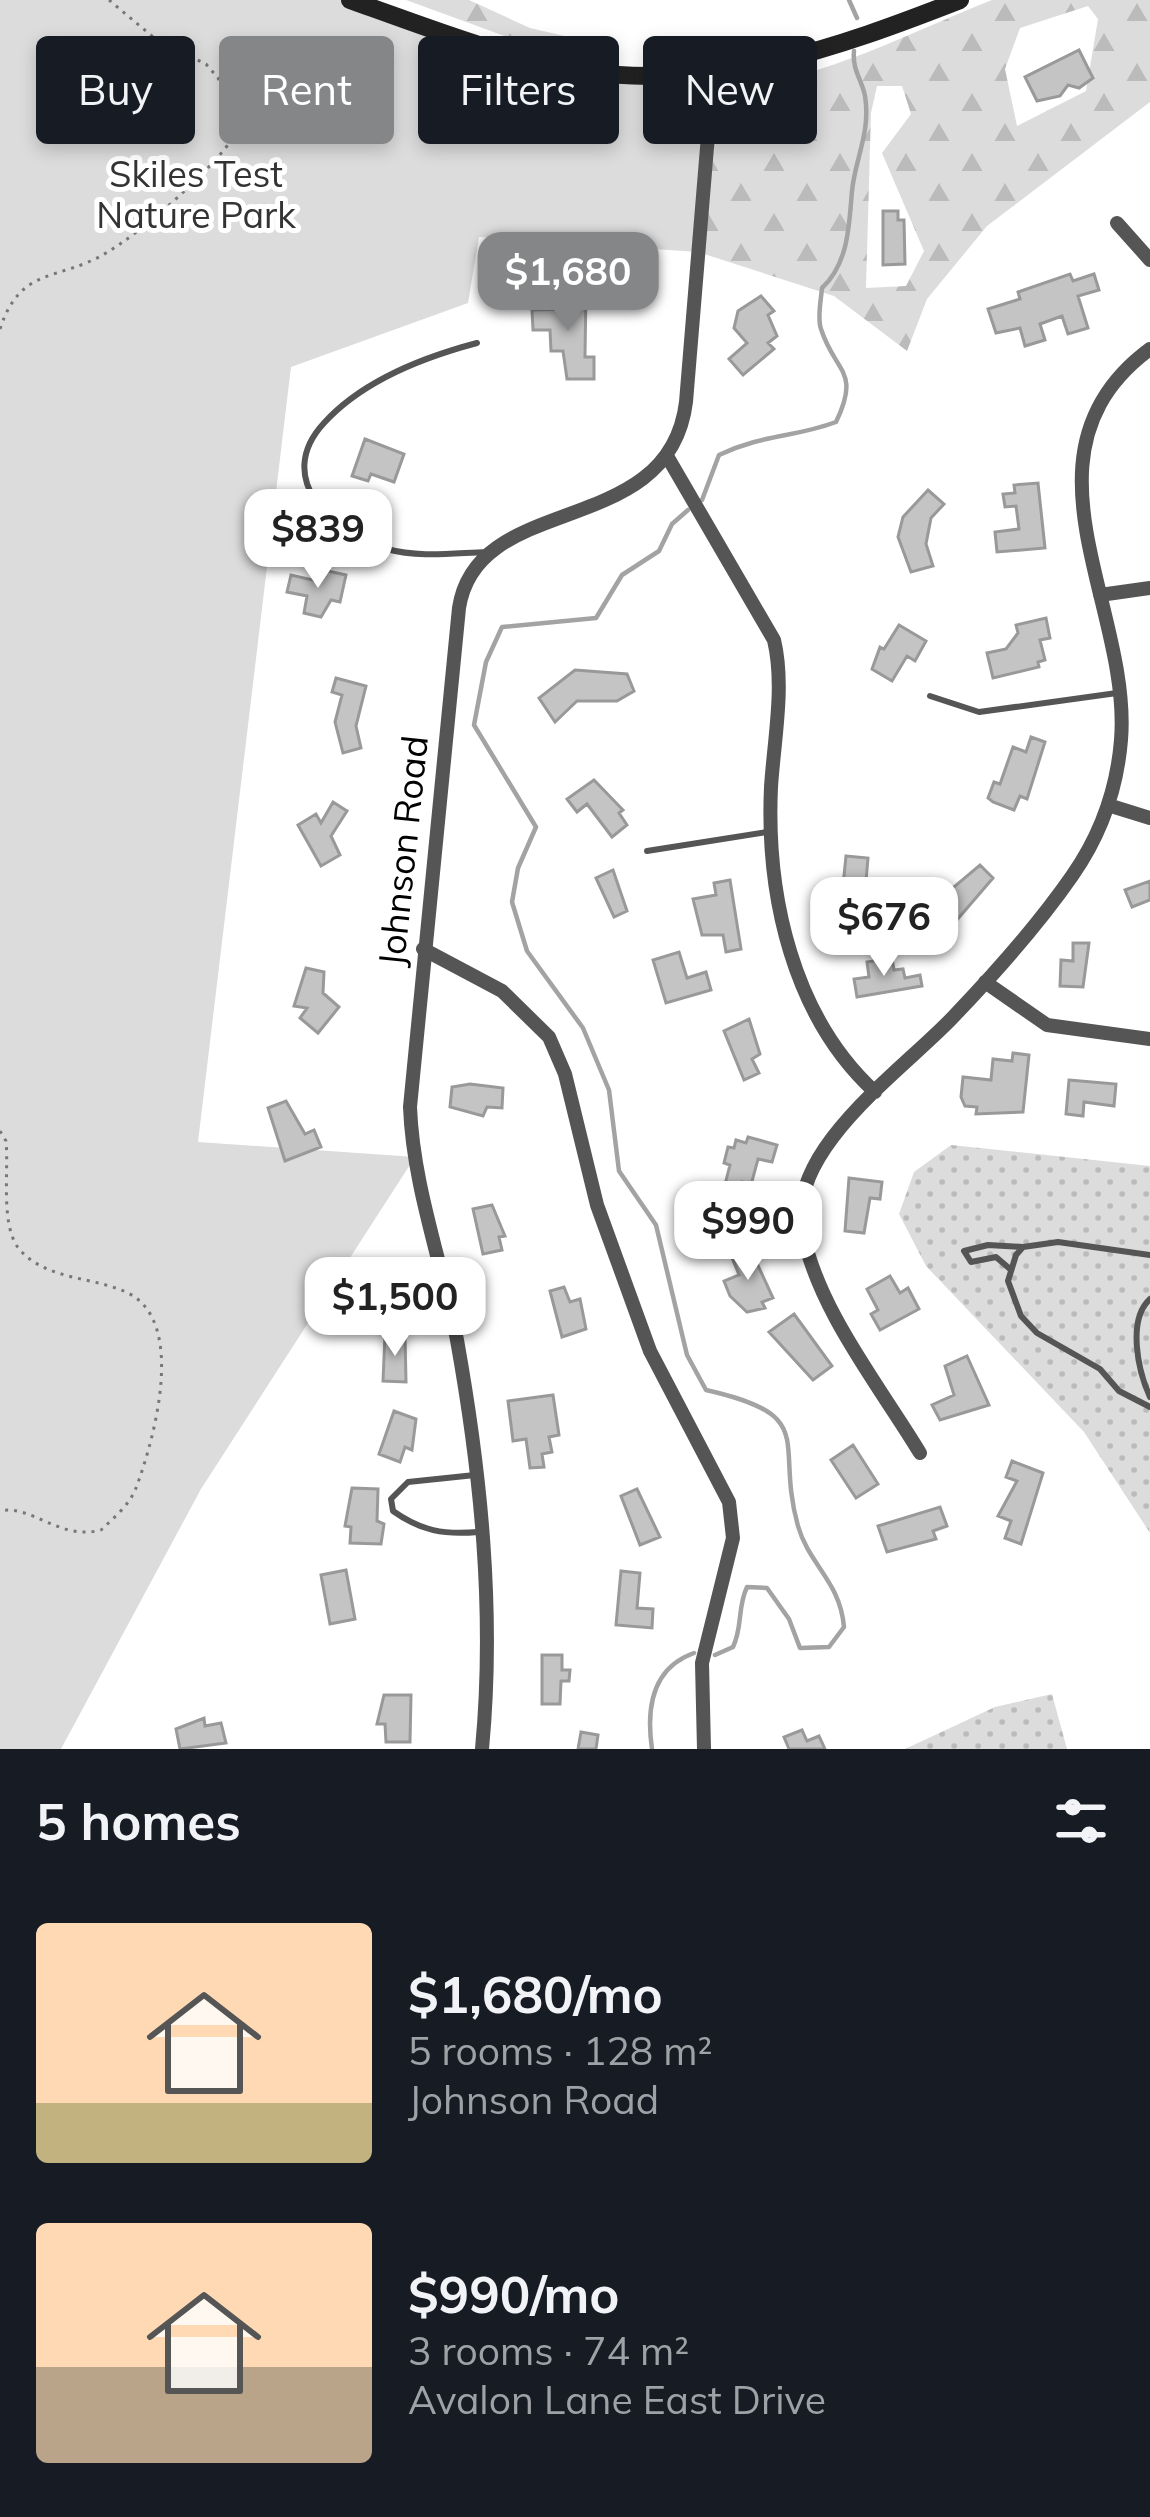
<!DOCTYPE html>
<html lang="en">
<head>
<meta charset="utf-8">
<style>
  body { margin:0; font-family:Mulish,sans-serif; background:#20242c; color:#f1f3f6; height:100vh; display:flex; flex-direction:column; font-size:45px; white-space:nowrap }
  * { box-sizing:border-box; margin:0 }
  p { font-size:39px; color:#9ea1a6 }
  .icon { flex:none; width:66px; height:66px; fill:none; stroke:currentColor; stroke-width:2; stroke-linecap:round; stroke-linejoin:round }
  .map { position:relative; height:1749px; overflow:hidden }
  .details { display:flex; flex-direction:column; background:#171b24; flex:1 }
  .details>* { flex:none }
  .hud { position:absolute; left:36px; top:36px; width:1080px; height:108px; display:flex; gap:24px }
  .price { position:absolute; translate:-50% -102px; padding:0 27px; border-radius:24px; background:#fff; color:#222; font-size:39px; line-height:78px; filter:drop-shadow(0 3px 6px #0008) }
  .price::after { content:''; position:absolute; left:50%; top:72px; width:36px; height:27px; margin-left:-18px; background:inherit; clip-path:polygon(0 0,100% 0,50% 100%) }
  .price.current { background:#858687; color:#fff }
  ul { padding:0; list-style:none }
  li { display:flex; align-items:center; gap:36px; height:300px; padding:0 36px }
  li span { display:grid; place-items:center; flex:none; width:336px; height:240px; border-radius:12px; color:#555 }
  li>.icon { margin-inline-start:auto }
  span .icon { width:144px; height:144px; fill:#fffc; stroke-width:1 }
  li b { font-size:51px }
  h2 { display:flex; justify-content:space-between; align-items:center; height:144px; padding:0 36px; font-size:51px }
  .chip { padding:0 42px; border-radius:12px; background:#171b24; box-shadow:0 6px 18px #0003; font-size:42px; line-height:108px }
  .chip.current { background:#858687; color:#fff }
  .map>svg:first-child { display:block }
  .grass { fill:url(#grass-dots) }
  .forest { fill:url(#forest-firs); fill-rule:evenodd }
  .park { fill:#dcdcdc }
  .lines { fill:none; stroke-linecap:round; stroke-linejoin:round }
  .stream { stroke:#a3a3a3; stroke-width:4.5 }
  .building { fill:#c4c4c4; stroke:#999; stroke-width:3 }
  .path { stroke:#777; stroke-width:3; stroke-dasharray:3 6; stroke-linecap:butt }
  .service { stroke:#555; stroke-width:6 }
  .minor { stroke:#555; stroke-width:14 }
  .secondary { stroke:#222; stroke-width:18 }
  .labels { text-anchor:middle; stroke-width:10; stroke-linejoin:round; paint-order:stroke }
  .park-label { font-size:36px; fill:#333; stroke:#fff }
  .street-label { font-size:36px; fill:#000; stroke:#fff }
</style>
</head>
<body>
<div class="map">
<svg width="1150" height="1749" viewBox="0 0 1150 1749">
  <defs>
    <pattern id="grass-dots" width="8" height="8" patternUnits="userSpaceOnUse" patternTransform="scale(3)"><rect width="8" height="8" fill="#dcdcdc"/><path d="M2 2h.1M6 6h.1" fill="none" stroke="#bbb" stroke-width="1.8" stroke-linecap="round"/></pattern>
    <pattern id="forest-firs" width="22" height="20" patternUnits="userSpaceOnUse" patternTransform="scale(3)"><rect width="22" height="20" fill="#dcdcdc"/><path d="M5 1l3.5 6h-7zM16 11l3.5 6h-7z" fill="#bbb"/></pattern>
  </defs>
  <rect width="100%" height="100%" fill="#fff"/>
  <path class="grass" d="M 951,1145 L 1150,1166 L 1150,1533 L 1084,1432 L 926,1266 L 899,1214 L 914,1172 Z
    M 1052,1694 L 1067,1749 L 905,1749 L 995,1707 Z"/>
  <path class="forest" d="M 406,0 L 469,0 L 530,28 L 590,42 L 543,50 Z
    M 992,0 L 1150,0 L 1150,102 L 987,226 L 927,299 L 907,351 L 834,296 L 698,252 L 725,86 C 806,88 915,30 992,0 ZM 1088,6 L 1098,19 L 1086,91 L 1017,126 L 1005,69 L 1020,28 ZM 877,86 L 902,86 L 911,114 L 882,153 L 924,251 L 906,286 L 866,288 L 871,113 Z"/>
  <path class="park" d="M 0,0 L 351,0 L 607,74 L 727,73 L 698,252 L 479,237 L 468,303 L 291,367 L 198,1142 L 415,1157 L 201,1489 L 61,1749 L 0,1749 Z"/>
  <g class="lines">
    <path class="stream" d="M 849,0 L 857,18
      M 702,500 L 719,455 C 763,434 793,438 836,422 C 861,370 835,373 821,329 C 817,318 821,300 822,288 C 849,263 849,224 852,191 C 855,159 871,132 865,96 C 862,80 852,70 854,51
      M 688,510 L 672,524 L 659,551 L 622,575 L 596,618 L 502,627 L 486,662 L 474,725 L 536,827 L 518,868 L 512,902 L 527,951 L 583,1028 L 609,1090 L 619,1171 L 656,1225 L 687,1355 L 706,1390 C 821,1416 774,1441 798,1526 C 809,1565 840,1581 844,1627 L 829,1647 L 800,1648 L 789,1619 L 767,1588 L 747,1587 C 737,1608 743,1626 733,1647 L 715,1655
      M 652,1749 C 646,1708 652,1668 694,1653"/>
  </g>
  <path class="building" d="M 1079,50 L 1093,78 L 1079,88 L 1068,85 L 1060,96 L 1037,101 L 1025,77 Z
    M 883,211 L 898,211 L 898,220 L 904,220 L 905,264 L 883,265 Z
    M 1070,274 L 1073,281 L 1094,274 L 1099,290 L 1078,296 L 1088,328 L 1068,334 L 1062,316 L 1040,324 L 1045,340 L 1025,346 L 1020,328 L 996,333 L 988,309 L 1020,299 L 1018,292 Z
    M 564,290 L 586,290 L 585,357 L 594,357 L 594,379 L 567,379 L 563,351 L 551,351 L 550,330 L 533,330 L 532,310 L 565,309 Z
    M 761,296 L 774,311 L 768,315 L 777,336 L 768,343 L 774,349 L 743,375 L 729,359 L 747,343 L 734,328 L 738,311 Z
    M 365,439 L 404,454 L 394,482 L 371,474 L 368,481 L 352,476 Z
    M 1038,483 L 1045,548 L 997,552 L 995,532 L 1019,529 L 1016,506 L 1005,507 L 1003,494 L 1015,493 L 1014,485 Z
    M 928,490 L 944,504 L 931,518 L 926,544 L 933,566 L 911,572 L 898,537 L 903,517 Z
    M 323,570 L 346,575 L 340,602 L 331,600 L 321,617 L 304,613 L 307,596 L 287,592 L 291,575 L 317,581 Z
    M 1046,618 L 1050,638 L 1040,640 L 1045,660 L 1038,662 L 1039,667 L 993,678 L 987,653 L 1006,649 L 1018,633 L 1016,625 Z
    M 899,625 L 926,641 L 915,661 L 907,656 L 892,681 L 872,669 L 880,647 L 884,649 Z
    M 575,670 L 627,674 L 634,691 L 617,701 L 577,701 L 555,722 L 539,698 Z
    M 336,678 L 366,686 L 356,726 L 361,748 L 343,753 L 335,722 L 342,695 L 332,692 Z
    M 1031,737 L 1045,742 L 1027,799 L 1020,796 L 1014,810 L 993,802 L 988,798 L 994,782 L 1000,784 L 1013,747 L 1026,752 Z
    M 594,780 L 623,810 L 619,813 L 627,825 L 612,837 L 587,804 L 577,812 L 567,799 Z
    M 333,802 L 347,811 L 331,836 L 340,855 L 321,866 L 298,825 L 316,814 L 321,823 Z
    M 846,856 L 868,858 L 865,893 L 894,896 L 892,910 L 841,905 Z
    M 980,865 L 993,878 L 950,928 L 930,907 Z
    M 613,870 L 627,911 L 614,917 L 596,878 Z
    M 730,880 L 741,949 L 726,952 L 723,935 L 702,935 L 693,899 L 716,895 L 714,883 Z
    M 1150,881 L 1150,900 L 1132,907 L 1125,890 Z
    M 1073,943 L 1089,943 L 1083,987 L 1060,986 L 1061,960 L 1073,961 Z
    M 679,952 L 687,978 L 706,972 L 711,990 L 666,1003 L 653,960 Z
    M 892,958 L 894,970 L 903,969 L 905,978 L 920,975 L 922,986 L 857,997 L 854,979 L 869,977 L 867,962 Z
    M 306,968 L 324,972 L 323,993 L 339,1007 L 318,1033 L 300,1018 L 307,1008 L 294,1006 Z
    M 749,1019 L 760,1054 L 752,1059 L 759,1073 L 744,1080 L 724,1031 Z
    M 1013,1053 L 1029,1055 L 1023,1112 L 976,1114 L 977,1107 L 965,1106 L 961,1097 L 963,1077 L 991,1080 L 993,1059 L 1012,1061 Z
    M 1069,1080 L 1116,1084 L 1114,1106 L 1084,1102 L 1083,1116 L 1066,1114 Z
    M 470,1084 L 503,1088 L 502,1108 L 487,1107 L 483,1116 L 450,1107 L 452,1087 Z
    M 286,1101 L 305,1134 L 314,1130 L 321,1147 L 285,1161 L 268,1108 Z
    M 748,1137 L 777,1145 L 772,1162 L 758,1159 L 751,1185 L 742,1182 L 737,1200 L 722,1196 L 730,1165 L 724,1163 L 728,1147 L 734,1148 L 736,1140 L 746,1143 Z
    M 849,1178 L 882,1182 L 880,1199 L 870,1198 L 864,1233 L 845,1231 Z
    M 492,1205 L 505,1236 L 499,1237 L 502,1250 L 483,1254 L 473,1209 Z
    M 750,1248 L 773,1298 L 762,1302 L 765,1308 L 747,1312 L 730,1296 L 724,1281 L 739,1275 L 731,1255 Z
    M 890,1276 L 900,1293 L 908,1288 L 919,1309 L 880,1330 L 871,1314 L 878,1310 L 867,1289 Z
    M 564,1287 L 570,1302 L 580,1299 L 586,1329 L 562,1337 L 550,1291 Z
    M 794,1314 L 832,1366 L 813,1380 L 769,1332 Z
    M 385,1334 L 405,1335 L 406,1382 L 383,1381 Z
    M 967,1356 L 989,1405 L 940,1420 L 932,1405 L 954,1395 L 945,1366 Z
    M 553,1395 L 559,1435 L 549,1437 L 552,1452 L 542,1454 L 544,1467 L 530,1468 L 526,1439 L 513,1441 L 508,1401 Z
    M 394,1411 L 416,1419 L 412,1450 L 405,1447 L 400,1462 L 379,1454 Z
    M 853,1445 L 878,1484 L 856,1498 L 831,1460 Z
    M 1012,1461 L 1043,1473 L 1021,1544 L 1005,1538 L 1011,1521 L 998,1516 L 1017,1481 L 1006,1477 Z
    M 352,1488 L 378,1489 L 377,1521 L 384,1524 L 381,1544 L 350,1543 L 351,1527 L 345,1526 Z
    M 637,1489 L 660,1537 L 640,1545 L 621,1496 Z
    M 940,1507 L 947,1526 L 933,1531 L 936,1539 L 887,1552 L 878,1526 Z
    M 346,1570 L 355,1619 L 330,1624 L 321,1575 Z
    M 621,1571 L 640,1573 L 637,1608 L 653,1609 L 652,1628 L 616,1625 Z
    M 542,1655 L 562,1655 L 562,1670 L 570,1670 L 569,1681 L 561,1681 L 560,1704 L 542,1704 Z
    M 384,1695 L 411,1695 L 410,1742 L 386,1742 L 385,1724 L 377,1724 Z
    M 204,1718 L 205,1726 L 221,1723 L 226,1743 L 180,1749 L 176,1729 Z
    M 802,1730 L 807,1741 L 819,1736 L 825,1749 L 789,1749 L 784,1737 Z
    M 581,1732 L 598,1735 L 596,1749 L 578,1749 Z"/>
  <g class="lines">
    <path class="path" d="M 0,329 C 21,265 58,282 106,253 C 142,232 206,175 230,142 L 232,109 L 218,78 L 206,64 L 159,42 L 109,0
      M 0,1131 L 6,1141 C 9,1171 0,1225 19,1249 C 47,1281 93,1276 128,1293 C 187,1322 154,1440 136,1488 C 130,1504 114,1518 101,1530 C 60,1541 31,1504 0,1511"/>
    <path class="service" d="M 477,343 C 424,357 363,380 324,423 C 273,478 331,533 387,549 C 419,558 454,553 487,552
      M 930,696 L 979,712 L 1117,693
      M 647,851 L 767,832
      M 1150,1255 L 1058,1242 L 1023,1247 L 1016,1255 L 1008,1281 L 1021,1316 L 1037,1333 L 1100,1369 L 1119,1391 L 1150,1407
      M 1010,1269 L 996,1257 L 971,1262 L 964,1251 L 988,1245 L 1023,1247
      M 1150,1299 C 1127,1320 1138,1371 1150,1397
      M 475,1475 L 408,1482 L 391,1499 L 393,1511 C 421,1531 444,1535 478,1532"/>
    <path class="minor" d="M 1117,223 L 1150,260
      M 667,456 L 774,640 C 785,686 774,740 771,787 C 766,896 793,1017 875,1092
      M 1100,595 L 1150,588
      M 1108,805 L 1150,818
      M 423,949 L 502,991 L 549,1037 L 565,1074 L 597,1205 L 650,1351 L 729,1502 L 733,1538 L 702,1663 L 704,1749
      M 985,982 L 1047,1025 L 1150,1039
      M 920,1453 C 879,1385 817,1309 802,1229 C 787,1148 907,1067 955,1015 C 996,972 1038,925 1072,876 C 1100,836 1117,789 1121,740 C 1132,607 1009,453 1150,349
      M 482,1749 C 495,1612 481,1474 457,1340 C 442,1262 413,1186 410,1107 L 459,608 C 477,490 669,541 686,402 L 713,75"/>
    <path class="secondary" d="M 350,0 C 424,26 501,57 578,70 C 712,93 837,48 960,0"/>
  </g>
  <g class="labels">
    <g class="park-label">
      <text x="196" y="187">Skiles Test<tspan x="196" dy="41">Nature Park</tspan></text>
    </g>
    <g class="street-label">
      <text transform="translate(403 851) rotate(-84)" y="13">Johnson Road</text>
    </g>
  </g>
</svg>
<b class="price current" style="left:568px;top:334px">$1,680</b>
<b class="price" style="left:318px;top:591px">$839</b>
<b class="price" style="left:884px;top:979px">$676</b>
<b class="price" style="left:748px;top:1283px">$990</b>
<b class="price" style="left:395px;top:1359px">$1,500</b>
<div class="hud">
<a class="chip">Buy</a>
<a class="chip current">Rent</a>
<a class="chip">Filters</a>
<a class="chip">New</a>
</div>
</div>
<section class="details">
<h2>5 homes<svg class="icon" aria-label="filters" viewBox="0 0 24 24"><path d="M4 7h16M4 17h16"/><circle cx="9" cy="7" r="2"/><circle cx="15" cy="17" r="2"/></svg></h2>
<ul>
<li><span style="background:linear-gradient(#ffd9b3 75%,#c2b280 0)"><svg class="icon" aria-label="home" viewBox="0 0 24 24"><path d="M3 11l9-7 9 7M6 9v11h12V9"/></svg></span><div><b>$1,680/mo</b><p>5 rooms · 128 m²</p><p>Johnson Road</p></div></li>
<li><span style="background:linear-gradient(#ffd9b3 60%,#b9a48a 0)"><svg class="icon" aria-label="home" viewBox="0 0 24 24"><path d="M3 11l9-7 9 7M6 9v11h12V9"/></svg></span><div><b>$990/mo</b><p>3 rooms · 74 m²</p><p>Avalon Lane East Drive</p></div></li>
</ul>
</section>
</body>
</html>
